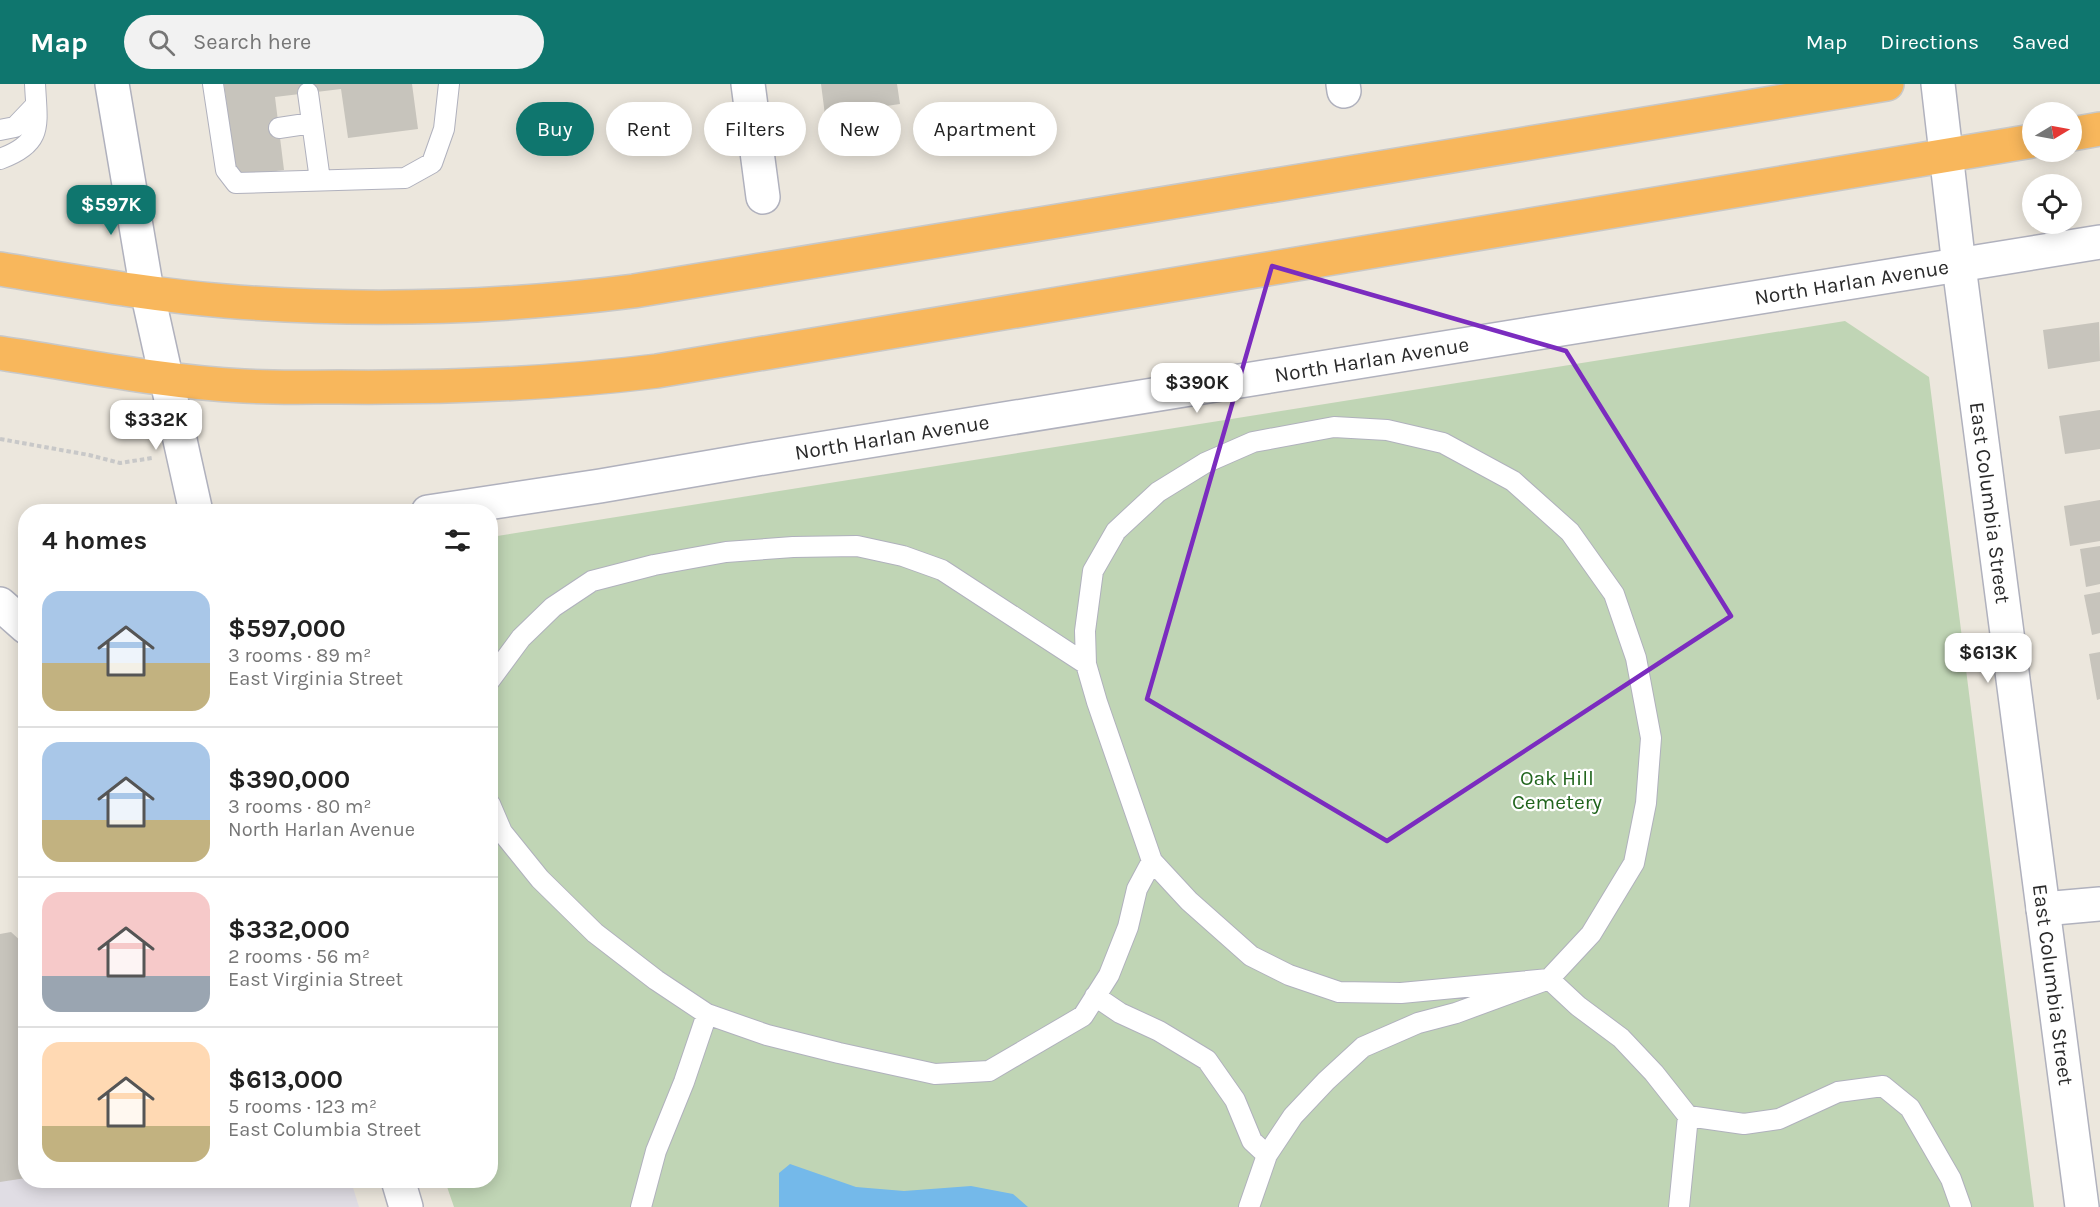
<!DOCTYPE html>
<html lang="en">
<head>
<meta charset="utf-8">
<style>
  body { margin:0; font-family:Karla,sans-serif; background:#f2f2f2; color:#222; height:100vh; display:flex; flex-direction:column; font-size:22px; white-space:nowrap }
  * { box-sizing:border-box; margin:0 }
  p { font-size:20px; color:#767676 }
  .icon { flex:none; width:33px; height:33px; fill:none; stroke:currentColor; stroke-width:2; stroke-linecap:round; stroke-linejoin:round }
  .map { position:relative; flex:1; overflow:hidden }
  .drawer { position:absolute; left:18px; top:420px; width:480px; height:684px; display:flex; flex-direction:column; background:#fff; border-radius:24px; box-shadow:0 3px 15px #0003 }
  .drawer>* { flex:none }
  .top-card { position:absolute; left:516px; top:18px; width:570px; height:54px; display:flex; gap:12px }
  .needle { width:39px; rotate:80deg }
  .controls { position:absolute; left:2022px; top:18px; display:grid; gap:12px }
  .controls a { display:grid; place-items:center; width:60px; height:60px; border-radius:50%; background:#fff; box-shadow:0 3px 15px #0003; font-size:30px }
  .price { position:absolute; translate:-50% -51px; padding:0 14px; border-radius:12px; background:#fff; color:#222; font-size:20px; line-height:39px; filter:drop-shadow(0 2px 3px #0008) }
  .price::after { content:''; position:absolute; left:50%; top:36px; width:18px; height:14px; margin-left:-9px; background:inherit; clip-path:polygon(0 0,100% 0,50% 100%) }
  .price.on { background:#0f766e; color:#fff }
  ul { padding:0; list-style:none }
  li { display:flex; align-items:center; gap:18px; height:150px; padding:0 24px }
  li+li { border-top:2px solid #e0e0e0 }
  li span { display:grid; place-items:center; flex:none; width:168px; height:120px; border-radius:18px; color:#555 }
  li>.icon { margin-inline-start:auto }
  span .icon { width:72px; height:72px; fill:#fffc; stroke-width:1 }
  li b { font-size:26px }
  h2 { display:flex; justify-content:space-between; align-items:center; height:72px; padding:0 24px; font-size:26px }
  .tag { padding:0 21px; border-radius:27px; background:#fff; box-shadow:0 3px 15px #0003; font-size:21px; line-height:54px }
  .tag.on { background:#0f766e; color:#fff }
  header { display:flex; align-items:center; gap:36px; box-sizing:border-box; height:84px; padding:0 30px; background:#0f766e; color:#fff }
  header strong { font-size:28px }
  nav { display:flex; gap:33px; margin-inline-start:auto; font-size:21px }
  .search { width:420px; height:54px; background:#f2f2f2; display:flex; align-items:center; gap:15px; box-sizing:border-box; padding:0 21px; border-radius:33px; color:#767676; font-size:22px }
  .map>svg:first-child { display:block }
  .industrial { fill:#e0dde4 }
  .cemetery { fill:#c0d5b5 }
  .water { fill:#74b9ea }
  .building { fill:#c7c4bc }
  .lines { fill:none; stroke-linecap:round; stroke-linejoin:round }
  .lane-casing { stroke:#b0b1bd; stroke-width:22 }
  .street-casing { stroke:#b0b1bd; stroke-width:36 }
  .secondary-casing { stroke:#b0b1bd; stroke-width:36 }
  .highway-casing { stroke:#c8c8c8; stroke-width:36 }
  .path { stroke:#c8c8c8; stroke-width:4; stroke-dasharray:4.5 3; stroke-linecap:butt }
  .lane { stroke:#fff; stroke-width:20 }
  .street { stroke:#fff; stroke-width:33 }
  .secondary { stroke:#fff; stroke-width:33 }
  .highway { stroke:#f8b75c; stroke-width:33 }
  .marked { fill:none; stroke:#7b2cbf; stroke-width:4.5; stroke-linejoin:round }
  .labels { text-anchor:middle; stroke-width:4.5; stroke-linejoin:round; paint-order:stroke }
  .street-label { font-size:21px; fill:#2a2a2a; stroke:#fff }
  .park-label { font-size:21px; fill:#21651d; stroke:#fff }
</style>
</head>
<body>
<header>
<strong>Map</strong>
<div class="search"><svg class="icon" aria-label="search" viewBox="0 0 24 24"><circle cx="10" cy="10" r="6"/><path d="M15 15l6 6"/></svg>Search here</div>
<nav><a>Map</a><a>Directions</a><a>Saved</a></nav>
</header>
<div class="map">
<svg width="2100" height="1123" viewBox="0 0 2100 1123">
  <rect width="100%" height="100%" fill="#ece7dd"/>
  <path class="industrial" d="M 25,1091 L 26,1096 L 351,1097 L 359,1123 L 0,1123 L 0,1096 Z"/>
  <path class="cemetery" d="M 1845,237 L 1929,293 L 2034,1123 L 454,1123 L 445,1097 L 490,1096 L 491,453 Z"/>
  <path class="water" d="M 790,1080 L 856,1103 L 904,1107 L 971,1102 L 1013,1110 L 1028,1123 L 779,1123 L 779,1089 Z"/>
  <path class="building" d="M 224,0 L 412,0 L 418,45 L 348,54 L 341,5 L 275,13 L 284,86 L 236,92 Z
    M 821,0 L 897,0 L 900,20 L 825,31 Z
    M 2099,238 L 2100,277 L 2048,285 L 2043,246 Z
    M 2100,326 L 2100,365 L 2065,370 L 2059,332 Z
    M 2100,416 L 2100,457 L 2070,462 L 2064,422 Z
    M 157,423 L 158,428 L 141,428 L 141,427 Z
    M 2100,462 L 2100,500 L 2086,503 L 2080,465 Z
    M 2100,508 L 2100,549 L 2092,551 L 2084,511 Z
    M 2100,568 L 2100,615 L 2097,616 L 2089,570 Z
    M 11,848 L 23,859 L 26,858 L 26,1094 L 0,1098 L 0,850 Z"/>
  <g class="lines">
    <g class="lane-casing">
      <path id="lane" d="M 213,0 L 226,86 L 236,99 L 405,94 L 432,79 L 444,45 L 449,0
        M 308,9 L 320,96
        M 279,44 L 312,39
        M 0,46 L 15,43 L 36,21
        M 0,75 C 44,59 37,41 35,0
        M 1334,343 L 1387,346 L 1443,359 L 1513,397 L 1570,448 L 1614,510 L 1636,574 L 1651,654 L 1646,719 L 1634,779 L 1591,850 L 1549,895 L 1401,909 L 1339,908 L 1289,891 L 1251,872 L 1189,817 L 1152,777 L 1097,618 L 1086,580 L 1085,547 L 1093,487 L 1116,447 L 1158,408 L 1205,379 L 1253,358 Z
        M 490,596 L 521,554 L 553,523 L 592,497 L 654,481 L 726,468 L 793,463 L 857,462 L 903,472 L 942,486 L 1086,580
        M 490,720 L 502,748 L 540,795 L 595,849 L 656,896 L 707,930 L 767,951 L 839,969 L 935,990 L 989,987 L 1083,932 L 1109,891 L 1128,843 L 1137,805 L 1152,777
        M 1095,912 L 1120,929 L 1159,947 L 1207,976 L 1235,1016 L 1252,1057 L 1267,1071
        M 641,1123 L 656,1067 L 684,998 L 707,930
        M 1249,1123 L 1267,1071 L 1293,1032 L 1326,997 L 1363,963 L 1418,939 L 1456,929 L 1549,895 L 1578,922 L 1621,954 L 1654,989 L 1688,1032
        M 1679,1123 L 1688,1032 L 1744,1040 L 1779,1035 L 1838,1008 L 1883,1002 L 1910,1024 L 1951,1095 L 1961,1123"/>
    </g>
    <g class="street-casing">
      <g id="street">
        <path d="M 748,0 L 763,113"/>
        <path d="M 1343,0 L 1344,7"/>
        <path id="s1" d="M 428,428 L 600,402 L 757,375 L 2100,158"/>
        <path d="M 0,520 L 26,543"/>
        <path d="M 2043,825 L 2100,820"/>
      </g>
    </g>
    <g class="secondary-casing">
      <g id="secondary">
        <path d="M 112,0 L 147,207 L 196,428"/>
        <path id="s2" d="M 1938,0 L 1959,182 L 2082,1123"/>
        <path d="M 398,1096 L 406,1123"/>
      </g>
    </g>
    <g class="highway-casing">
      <path id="highway" d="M 2072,50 L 2100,45
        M 0,185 C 74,197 150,211 225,217 C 361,228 498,224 634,207 L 1887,0
        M 0,269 C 81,281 162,298 244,302 C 275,304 307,303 339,303 C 446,304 551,300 657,287 L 2032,57"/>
    </g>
    <path class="path" d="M 0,355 L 89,371 L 120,379 L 152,374"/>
    <use href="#lane" class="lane"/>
    <use href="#street" class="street"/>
    <use href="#secondary" class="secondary"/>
    <use href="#highway" class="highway"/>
  </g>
  <path class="marked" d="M 1272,182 L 1566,267 L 1731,532 L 1387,757 L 1147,615 Z"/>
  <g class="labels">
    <g class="street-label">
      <text dy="7" stroke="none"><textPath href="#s1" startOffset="1442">North Harlan Avenue</textPath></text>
      <text dy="7" stroke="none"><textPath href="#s1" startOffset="956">North Harlan Avenue</textPath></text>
      <text dy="7" stroke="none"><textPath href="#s1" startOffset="470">North Harlan Avenue</textPath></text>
      <text dy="7" stroke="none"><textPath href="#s2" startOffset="422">East Columbia Street</textPath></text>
      <text dy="7" stroke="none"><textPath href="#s2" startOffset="908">East Columbia Street</textPath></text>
    </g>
    <g class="park-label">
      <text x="1557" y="701">Oak Hill<tspan x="1557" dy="24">Cemetery</tspan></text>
    </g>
  </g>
</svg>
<div class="controls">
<a><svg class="needle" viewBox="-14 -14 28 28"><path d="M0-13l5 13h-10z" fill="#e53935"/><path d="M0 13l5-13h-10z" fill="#767676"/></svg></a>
<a><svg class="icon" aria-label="locate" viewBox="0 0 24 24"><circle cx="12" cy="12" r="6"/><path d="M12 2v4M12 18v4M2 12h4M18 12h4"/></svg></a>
</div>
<b class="price on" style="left:111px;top:152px">$597K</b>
<b class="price" style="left:1197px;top:330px">$390K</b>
<b class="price" style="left:156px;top:367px">$332K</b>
<b class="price" style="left:1988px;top:600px">$613K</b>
<div class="top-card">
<a class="tag on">Buy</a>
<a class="tag">Rent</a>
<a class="tag">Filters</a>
<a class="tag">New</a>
<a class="tag">Apartment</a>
</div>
<section class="drawer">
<h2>4 homes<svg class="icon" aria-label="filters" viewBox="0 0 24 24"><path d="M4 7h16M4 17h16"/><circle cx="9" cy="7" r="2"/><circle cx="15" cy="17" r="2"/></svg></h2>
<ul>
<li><span style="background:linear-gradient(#a9c7e8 60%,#c2b280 0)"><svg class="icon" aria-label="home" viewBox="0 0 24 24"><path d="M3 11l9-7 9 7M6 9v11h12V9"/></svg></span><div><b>$597,000</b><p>3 rooms · 89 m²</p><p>East Virginia Street</p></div></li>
<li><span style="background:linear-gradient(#a9c7e8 65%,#c2b280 0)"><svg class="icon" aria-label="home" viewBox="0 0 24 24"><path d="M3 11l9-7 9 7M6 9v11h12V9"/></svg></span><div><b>$390,000</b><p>3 rooms · 80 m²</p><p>North Harlan Avenue</p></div></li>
<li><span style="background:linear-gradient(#f6c9c9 70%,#9aa5b1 0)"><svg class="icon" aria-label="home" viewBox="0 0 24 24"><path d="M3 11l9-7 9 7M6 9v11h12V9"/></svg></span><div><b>$332,000</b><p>2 rooms · 56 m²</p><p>East Virginia Street</p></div></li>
<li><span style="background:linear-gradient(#ffd9b3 70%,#c2b280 0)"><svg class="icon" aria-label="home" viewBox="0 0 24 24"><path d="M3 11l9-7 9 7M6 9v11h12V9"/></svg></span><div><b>$613,000</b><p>5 rooms · 123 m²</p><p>East Columbia Street</p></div></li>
</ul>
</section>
</div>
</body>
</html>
